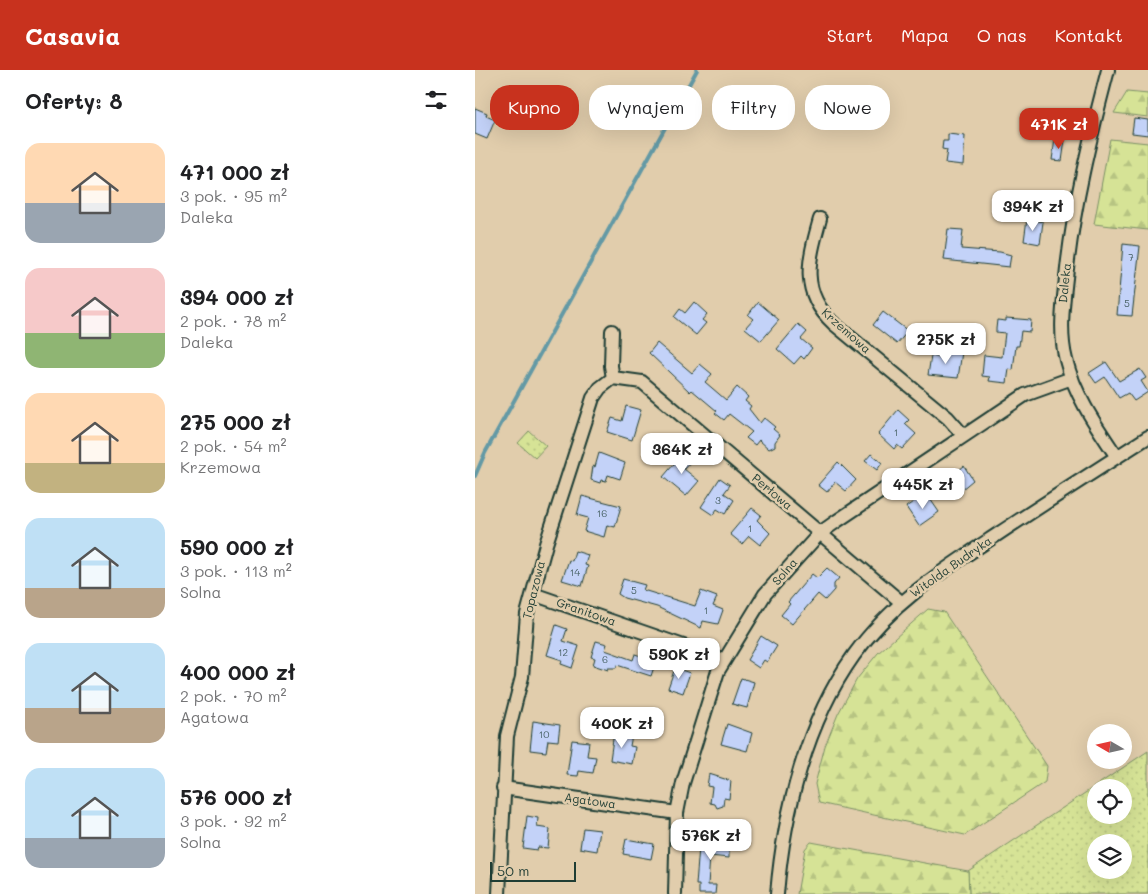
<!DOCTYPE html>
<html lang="pl">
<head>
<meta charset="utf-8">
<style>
  body { margin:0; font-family:Mali,sans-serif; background:#f6f6f6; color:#202124; height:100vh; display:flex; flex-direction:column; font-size:19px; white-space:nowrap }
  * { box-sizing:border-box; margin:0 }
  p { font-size:16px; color:#757577 }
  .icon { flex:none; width:28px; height:28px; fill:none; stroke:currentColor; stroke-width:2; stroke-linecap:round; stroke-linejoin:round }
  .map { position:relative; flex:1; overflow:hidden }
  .side { display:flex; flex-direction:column; background:#fff; width:475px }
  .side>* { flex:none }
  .banner { position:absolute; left:15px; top:15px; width:475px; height:45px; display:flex; gap:10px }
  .needle { width:32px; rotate:279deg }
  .fabs { position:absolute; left:612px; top:654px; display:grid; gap:10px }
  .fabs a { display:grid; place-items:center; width:45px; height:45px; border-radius:50%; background:#fff; box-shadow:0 5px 20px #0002; font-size:25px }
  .scale { position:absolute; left:15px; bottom:12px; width:86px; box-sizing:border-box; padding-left:5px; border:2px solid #1f3d34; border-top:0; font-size:14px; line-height:18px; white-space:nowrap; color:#1f3d34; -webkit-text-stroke:4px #e1cdac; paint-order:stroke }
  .price { position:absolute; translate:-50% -42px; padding:0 11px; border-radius:10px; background:#fff; color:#222; font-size:16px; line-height:32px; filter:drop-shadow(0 1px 2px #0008) }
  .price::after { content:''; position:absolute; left:50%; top:30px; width:15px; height:11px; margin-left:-8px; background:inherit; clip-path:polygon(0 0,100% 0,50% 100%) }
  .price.current { background:#c8321e; color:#fff }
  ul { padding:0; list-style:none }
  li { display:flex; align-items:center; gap:15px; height:125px; padding:0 25px }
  li span { display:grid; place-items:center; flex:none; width:140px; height:100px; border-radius:15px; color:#555 }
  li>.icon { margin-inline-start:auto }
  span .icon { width:60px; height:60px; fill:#fffc; stroke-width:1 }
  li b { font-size:21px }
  h2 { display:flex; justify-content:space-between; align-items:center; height:60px; padding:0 25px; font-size:21px }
  .pill { padding:0 18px; border-radius:20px; background:#fff; box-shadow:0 5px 20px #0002; font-size:18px; line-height:45px }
  .pill.current { background:#c8321e; color:#fff }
  header { display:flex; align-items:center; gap:30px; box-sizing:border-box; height:70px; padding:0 25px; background:#c8321e; color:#fff }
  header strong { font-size:24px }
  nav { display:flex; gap:28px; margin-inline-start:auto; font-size:18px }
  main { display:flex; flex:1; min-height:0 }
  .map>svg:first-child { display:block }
  .grass { fill:url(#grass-dots); stroke:#7a9065; fill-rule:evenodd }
  .forest { fill:url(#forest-firs); stroke:#7a9065 }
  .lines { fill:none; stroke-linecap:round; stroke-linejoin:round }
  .stream { stroke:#6399a5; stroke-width:4 }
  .building { fill:#c3d2f8; stroke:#1f3d34 }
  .minor-casing { stroke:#1f3d34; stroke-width:16 }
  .minor { stroke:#e1cdac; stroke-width:12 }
  .labels { text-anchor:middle; stroke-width:5; stroke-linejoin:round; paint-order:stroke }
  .number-label { font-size:10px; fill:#486265 }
  .street-label { font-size:12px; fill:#1f3d34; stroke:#e1cdac }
</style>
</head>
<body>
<header>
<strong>Casavia</strong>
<nav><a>Start</a><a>Mapa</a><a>O nas</a><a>Kontakt</a></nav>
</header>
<main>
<section class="side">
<h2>Oferty: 8<svg class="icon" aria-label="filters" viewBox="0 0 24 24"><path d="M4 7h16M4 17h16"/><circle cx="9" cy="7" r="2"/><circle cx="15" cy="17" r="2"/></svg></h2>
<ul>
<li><span style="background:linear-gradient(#ffd9b3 60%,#9aa5b1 0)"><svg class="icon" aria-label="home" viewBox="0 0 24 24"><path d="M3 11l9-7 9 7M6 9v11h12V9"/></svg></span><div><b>471 000 zł</b><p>3 pok. · 95 m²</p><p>Daleka</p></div></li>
<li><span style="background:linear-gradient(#f6c9c9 65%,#8fb573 0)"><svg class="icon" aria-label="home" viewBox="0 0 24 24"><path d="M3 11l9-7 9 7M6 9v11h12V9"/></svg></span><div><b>394 000 zł</b><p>2 pok. · 78 m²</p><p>Daleka</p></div></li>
<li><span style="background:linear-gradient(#ffd9b3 70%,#c2b280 0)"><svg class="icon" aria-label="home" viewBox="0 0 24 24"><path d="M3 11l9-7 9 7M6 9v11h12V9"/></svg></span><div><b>275 000 zł</b><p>2 pok. · 54 m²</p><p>Krzemowa</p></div></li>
<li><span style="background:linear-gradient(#bfe0f5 70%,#b9a48a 0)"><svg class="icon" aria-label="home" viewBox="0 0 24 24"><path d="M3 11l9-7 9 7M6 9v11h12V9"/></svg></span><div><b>590 000 zł</b><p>3 pok. · 113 m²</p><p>Solna</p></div></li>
<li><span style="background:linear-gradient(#bfe0f5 65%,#b9a48a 0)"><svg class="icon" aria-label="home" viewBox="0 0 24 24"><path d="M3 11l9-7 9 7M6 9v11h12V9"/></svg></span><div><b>400 000 zł</b><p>2 pok. · 70 m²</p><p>Agatowa</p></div></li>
<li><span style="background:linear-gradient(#bfe0f5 70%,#9aa5b1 0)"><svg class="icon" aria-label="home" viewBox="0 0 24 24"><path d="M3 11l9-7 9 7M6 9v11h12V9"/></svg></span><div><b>576 000 zł</b><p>3 pok. · 92 m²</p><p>Solna</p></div></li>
</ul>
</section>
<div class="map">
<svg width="673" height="824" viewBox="0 0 673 824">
  <defs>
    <pattern id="grass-dots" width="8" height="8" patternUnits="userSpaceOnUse" patternTransform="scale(1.25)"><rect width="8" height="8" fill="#d6e396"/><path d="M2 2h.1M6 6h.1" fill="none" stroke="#b7c482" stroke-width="1.8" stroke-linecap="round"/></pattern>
    <pattern id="forest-firs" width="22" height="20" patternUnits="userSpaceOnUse" patternTransform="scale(1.25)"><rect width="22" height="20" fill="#d6e396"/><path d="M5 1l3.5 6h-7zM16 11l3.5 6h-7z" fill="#b7c482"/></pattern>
  </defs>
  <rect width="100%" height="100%" fill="#e1cdac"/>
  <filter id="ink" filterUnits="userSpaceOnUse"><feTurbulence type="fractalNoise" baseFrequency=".02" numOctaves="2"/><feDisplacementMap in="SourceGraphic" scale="10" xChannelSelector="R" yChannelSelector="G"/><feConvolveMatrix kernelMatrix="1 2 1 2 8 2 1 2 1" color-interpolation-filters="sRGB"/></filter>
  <g filter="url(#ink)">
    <path class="grass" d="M 54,361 L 71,376 L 60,388 L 43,373 Z
      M 673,681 L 673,824 L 494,824 L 493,801 ZM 621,718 L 649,718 L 649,745 L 621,745 ZM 621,772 L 649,772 L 649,800 L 621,800 Z"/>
    <path class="forest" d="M 652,22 L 673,24 L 673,47 L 639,43 Z
      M 635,69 L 673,73 L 673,160 L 619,154 Z
      M 453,539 L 469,542 L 572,696 L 570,712 L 490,765 L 344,733 L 340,714 L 350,676 L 363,644 L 382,609 L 403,583 Z
      M 336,772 L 493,801 L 494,824 L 322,824 L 330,779 Z"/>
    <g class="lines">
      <path class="stream" d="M 0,406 L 10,383 L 222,0"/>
    </g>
    <path class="building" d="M 0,38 L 12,43 L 11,46 L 20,50 L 12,69 L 0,64 Z
      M 659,48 L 673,50 L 673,65 L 657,63 Z
      M 473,64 L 490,66 L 488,95 L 470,93 L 472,80 L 467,79 L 468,71 L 473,71 Z
      M 580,69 L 590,70 L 587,91 L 577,90 Z
      M 552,149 L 568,152 L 565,174 L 549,171 Z
      M 473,159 L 488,160 L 486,179 L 525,182 L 536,185 L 534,197 L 469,190 Z
      M 648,174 L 665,176 L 657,246 L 642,245 Z
      M 219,232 L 232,244 L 227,250 L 231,253 L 221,265 L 199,247 L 205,239 L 210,243 Z
      M 283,232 L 304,250 L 286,271 L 270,258 L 278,249 L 273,245 Z
      M 408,242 L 433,261 L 422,274 L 398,255 Z
      M 531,248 L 556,250 L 555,262 L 546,261 L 544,276 L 541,276 L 538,300 L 534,299 L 532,313 L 514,311 L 515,307 L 507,306 L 509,285 L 527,287 L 530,263 L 521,262 L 521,259 L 522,250 L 531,251 Z
      M 323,254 L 332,262 L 326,269 L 337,278 L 329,289 L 326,286 L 319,294 L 302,279 Z
      M 182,273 L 217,303 L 225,294 L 237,304 L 230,312 L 251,330 L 262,317 L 273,327 L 270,331 L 276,336 L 274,339 L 285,353 L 289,348 L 300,357 L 298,359 L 305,365 L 300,372 L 300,376 L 294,379 L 284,370 L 280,375 L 271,368 L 277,362 L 254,344 L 249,350 L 240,343 L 242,341 L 217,320 L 215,322 L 174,283 Z
      M 469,280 L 487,282 L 483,308 L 453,305 L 456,286 L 468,288 Z
      M 631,292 L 644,311 L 665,299 L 671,308 L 666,311 L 673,322 L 659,331 L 653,323 L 644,328 L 630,307 L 621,313 L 614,303 Z
      M 151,336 L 166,340 L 157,370 L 132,362 L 137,348 L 147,351 Z
      M 423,340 L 434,350 L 430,354 L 441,364 L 427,379 L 422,375 L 419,379 L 403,364 Z
      M 210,381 L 218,389 L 209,399 L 224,411 L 211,426 L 188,407 Z
      M 124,383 L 150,393 L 145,409 L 133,405 L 131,411 L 126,410 L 125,413 L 116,410 L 118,396 L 120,397 Z
      M 396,384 L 407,393 L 402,400 L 390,391 Z
      M 363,392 L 381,410 L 371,421 L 360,412 L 352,422 L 343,415 Z
      M 489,396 L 498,410 L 480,425 L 470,411 Z
      M 245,408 L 255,415 L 249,423 L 259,430 L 250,444 L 242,439 L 238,445 L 226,437 Z
      M 451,423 L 464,442 L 444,456 L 431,437 Z
      M 107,426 L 146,436 L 140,457 L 132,455 L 129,467 L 109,461 L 113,448 L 102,445 Z
      M 277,438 L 286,445 L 282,450 L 295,463 L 285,475 L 274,466 L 267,474 L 255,464 Z
      M 100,481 L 113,485 L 110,495 L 113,496 L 107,516 L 87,510 L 94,490 L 97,491 Z
      M 352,498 L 364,508 L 359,514 L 359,520 L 350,530 L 343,524 L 317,554 L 306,545 L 315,534 L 313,532 L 337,504 L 342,508 Z
      M 148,509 L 170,515 L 168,520 L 220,536 L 226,521 L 242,527 L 238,536 L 248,540 L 243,554 L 228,551 L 226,558 L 182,537 L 149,528 L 143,524 Z
      M 81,555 L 92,559 L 88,571 L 104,576 L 97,598 L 86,594 L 87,590 L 72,585 Z
      M 286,566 L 302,576 L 292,592 L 289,590 L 284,598 L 272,590 Z
      M 121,571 L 132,574 L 130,580 L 158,590 L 160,584 L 181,591 L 176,606 L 142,595 L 141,598 L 133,598 L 133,600 L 118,595 L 120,588 L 116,587 Z
      M 200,598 L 215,603 L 208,623 L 193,618 Z
      M 266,608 L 279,612 L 272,638 L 257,634 Z
      M 58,651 L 85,655 L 83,671 L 73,670 L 71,682 L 55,680 Z
      M 252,654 L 277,663 L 272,681 L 246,674 Z
      M 139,662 L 157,665 L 155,676 L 160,677 L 157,694 L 135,690 Z
      M 97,670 L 114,672 L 112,686 L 121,687 L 118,703 L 104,701 L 103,706 L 92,705 Z
      M 234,704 L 256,711 L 254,729 L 249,728 L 248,736 L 242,738 L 240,734 L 235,733 L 237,717 L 232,716 Z
      M 52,746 L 63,748 L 62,757 L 75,759 L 73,778 L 63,777 L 62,780 L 48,778 Z
      M 108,758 L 125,760 L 122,781 L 105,778 Z
      M 235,764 L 254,765 L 254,788 L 235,786 L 233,815 L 241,815 L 240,824 L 224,824 L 224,815 L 221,815 L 224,777 L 234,778 Z
      M 151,769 L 179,774 L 176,789 L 148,784 Z"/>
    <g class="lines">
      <g class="minor-casing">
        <path id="minor" d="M 633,0 C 615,68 598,137 591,208 C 588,235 584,263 591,290 C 600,326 622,357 642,387
          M 345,149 C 334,189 324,221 358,253 L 473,348 L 488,365
          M 138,308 L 167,312 L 426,532
          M 58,524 L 249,590
          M 28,718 L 202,743
          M 24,824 L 32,666 L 47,607 L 52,544 L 71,474 L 118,328 L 125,318 L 138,308 L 136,296 L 137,261
          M 200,824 L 202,743 L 208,713 L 243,601 L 290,524 L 345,463 L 362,451 L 550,325 L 597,308
          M 302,824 C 309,742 331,652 379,585 C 417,532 470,499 523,464 C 573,431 623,399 673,367"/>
      </g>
      <use href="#minor" class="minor"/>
    </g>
  </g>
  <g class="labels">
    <g class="number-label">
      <text x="656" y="191">7</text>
      <text x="652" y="237">5</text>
      <text x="421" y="366">1</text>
      <text x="243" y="434">3</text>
      <text x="127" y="447">16</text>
      <text x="275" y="462">1</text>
      <text x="100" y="506">14</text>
      <text x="159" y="524">5</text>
      <text x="231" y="544">1</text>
      <text x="88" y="586">12</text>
      <text x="130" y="593">6</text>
      <text x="69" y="668">10</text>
    </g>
    <g class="street-label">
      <text transform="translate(590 213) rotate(-84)" y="4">Daleka</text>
      <text transform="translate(371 261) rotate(42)" y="4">Krzemowa</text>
      <text transform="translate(297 422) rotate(40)" y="4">Perłowa</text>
      <text transform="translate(476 497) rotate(-35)" y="4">Witolda Budryka</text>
      <text transform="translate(310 502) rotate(-49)" y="4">Solna</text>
      <text transform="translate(59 520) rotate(-76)" y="4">Topazowa</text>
      <text transform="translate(111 542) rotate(19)" y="4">Granitowa</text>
      <text transform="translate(115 731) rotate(8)" y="4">Agatowa</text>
    </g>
  </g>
</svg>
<div class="fabs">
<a><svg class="needle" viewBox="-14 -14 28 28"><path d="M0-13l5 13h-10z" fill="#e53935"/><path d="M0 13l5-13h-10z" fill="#757577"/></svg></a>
<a><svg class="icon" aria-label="locate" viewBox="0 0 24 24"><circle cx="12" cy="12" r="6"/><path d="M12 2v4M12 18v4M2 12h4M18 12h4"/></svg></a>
<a><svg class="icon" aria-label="layers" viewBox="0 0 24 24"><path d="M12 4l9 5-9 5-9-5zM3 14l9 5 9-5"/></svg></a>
</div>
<div class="scale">50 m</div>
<b class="price current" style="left:584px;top:80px">471K zł</b>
<b class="price" style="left:558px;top:162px">394K zł</b>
<b class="price" style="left:471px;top:295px">275K zł</b>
<b class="price" style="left:207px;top:405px">364K zł</b>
<b class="price" style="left:448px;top:440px">445K zł</b>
<b class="price" style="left:204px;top:610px">590K zł</b>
<b class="price" style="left:147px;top:679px">400K zł</b>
<b class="price" style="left:236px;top:791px">576K zł</b>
<div class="banner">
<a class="pill current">Kupno</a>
<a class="pill">Wynajem</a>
<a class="pill">Filtry</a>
<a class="pill">Nowe</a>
</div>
</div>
</main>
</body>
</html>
